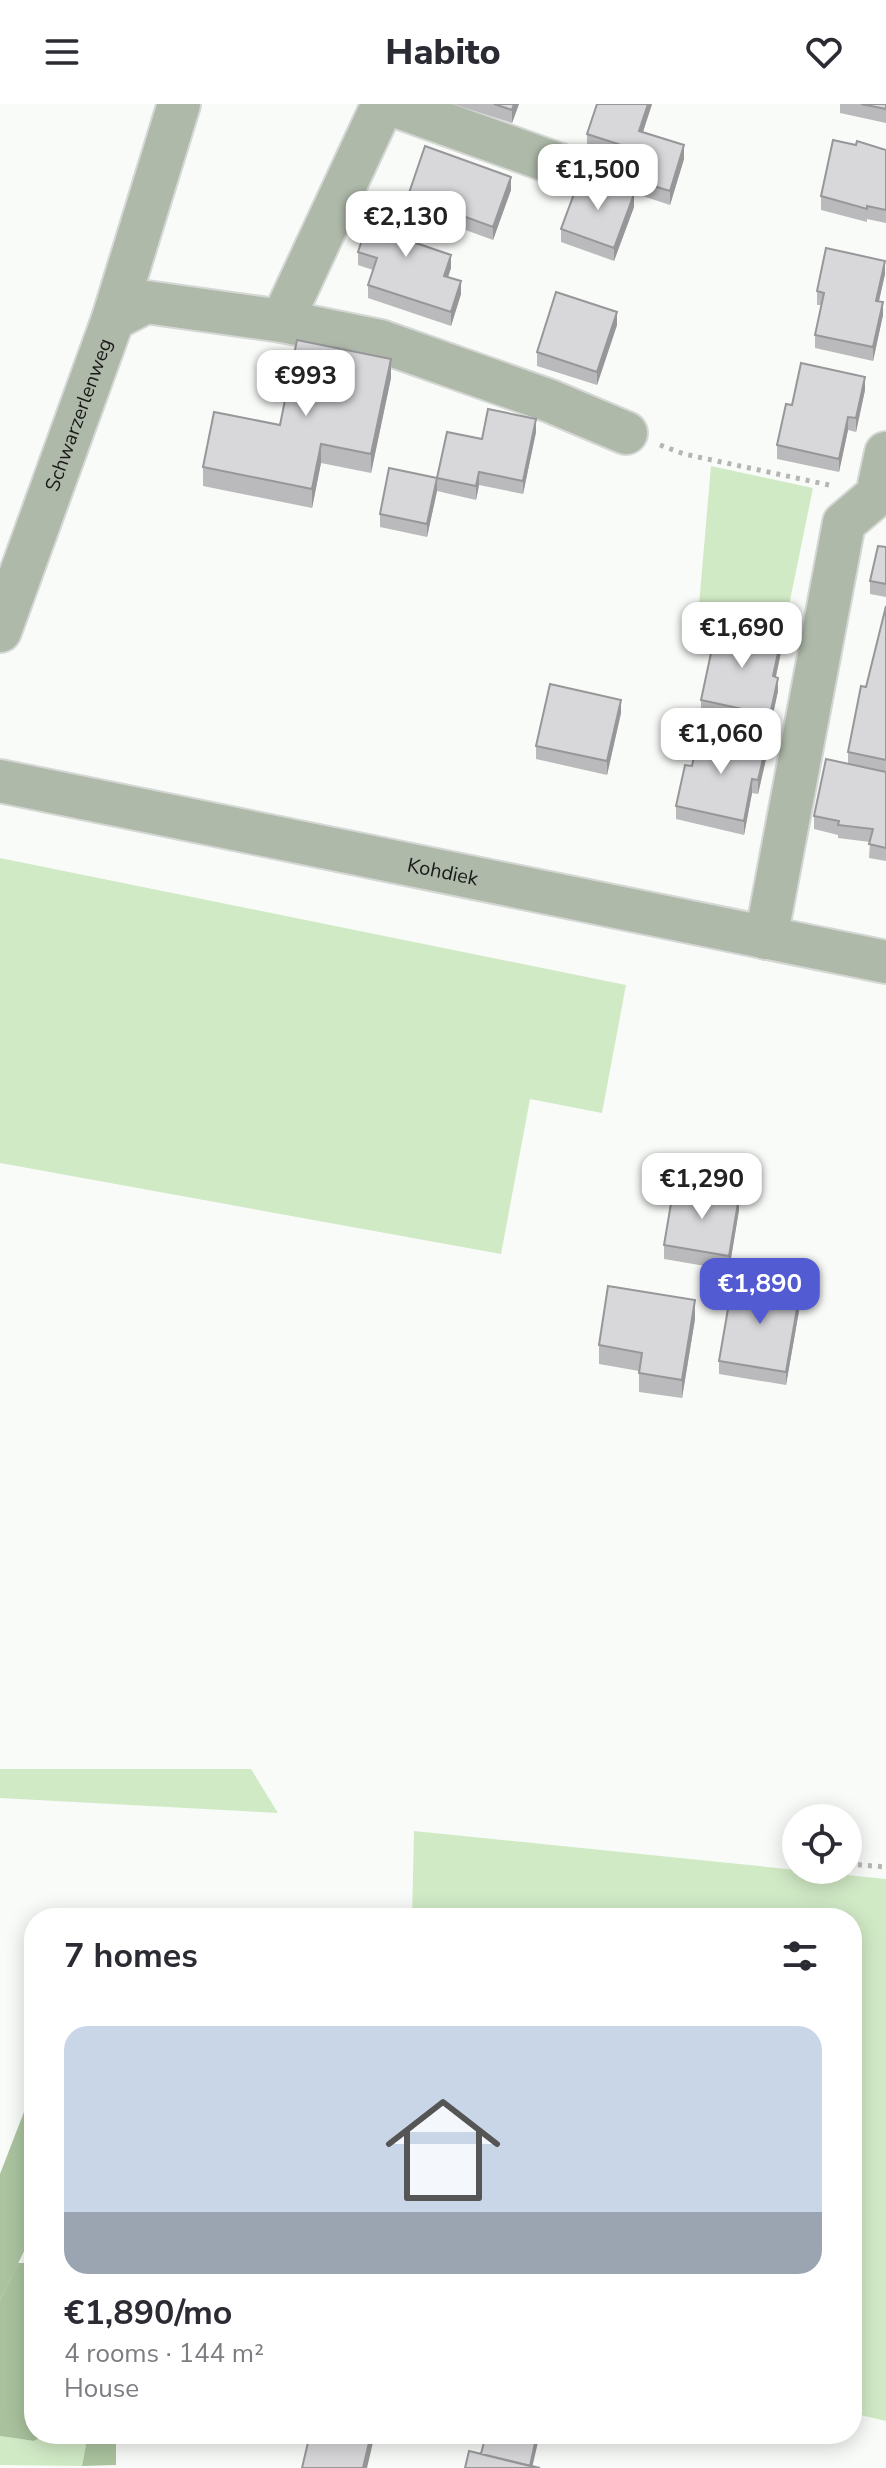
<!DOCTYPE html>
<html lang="en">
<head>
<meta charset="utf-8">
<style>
  body { margin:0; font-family:"Nunito Sans",sans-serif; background:#f2f2f3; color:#2b2b33; height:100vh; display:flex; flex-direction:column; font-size:30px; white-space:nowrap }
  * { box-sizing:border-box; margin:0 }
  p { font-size:26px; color:#7c7c81 }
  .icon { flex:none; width:44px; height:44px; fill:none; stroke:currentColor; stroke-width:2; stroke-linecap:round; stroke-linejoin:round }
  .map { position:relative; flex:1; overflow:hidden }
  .drawer { position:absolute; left:24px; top:1804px; width:838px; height:536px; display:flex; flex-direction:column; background:#fff; border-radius:32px; box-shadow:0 4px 20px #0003 }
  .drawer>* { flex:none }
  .tools { position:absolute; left:782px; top:1700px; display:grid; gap:16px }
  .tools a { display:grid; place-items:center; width:80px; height:80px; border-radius:50%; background:#fff; box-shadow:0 4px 20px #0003; font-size:40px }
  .price { position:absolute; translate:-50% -68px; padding:0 18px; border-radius:16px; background:#fff; color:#222; font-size:26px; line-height:52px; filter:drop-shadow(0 2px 4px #0008) }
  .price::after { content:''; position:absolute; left:50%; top:48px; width:24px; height:18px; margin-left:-12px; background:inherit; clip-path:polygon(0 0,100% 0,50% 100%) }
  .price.active { background:#525bd2; color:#fff }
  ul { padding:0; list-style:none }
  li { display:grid; align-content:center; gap:16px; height:424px; padding:0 40px }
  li+li { border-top:2px solid #e1e1e2 }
  li span { display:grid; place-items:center; height:248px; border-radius:24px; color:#555 }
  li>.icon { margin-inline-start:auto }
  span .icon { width:144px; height:144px; fill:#fffc; stroke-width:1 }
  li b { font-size:34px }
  h2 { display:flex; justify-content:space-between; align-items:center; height:96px; padding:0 40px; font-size:34px }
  header { display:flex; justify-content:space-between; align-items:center; height:104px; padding:0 40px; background:#fff; font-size:36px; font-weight:800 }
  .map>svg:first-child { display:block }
  .green { fill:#d1eac6 }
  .forest { fill:#abc49f }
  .water { fill:#a9c29d }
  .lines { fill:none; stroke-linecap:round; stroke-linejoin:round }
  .minor-casing { stroke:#d5d7d4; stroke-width:46 }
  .path { stroke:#b5b6b4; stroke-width:5; stroke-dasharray:4 6; stroke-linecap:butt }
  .minor { stroke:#aeb9a9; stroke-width:42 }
  .wall { fill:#bababc }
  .shaded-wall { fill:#979799 }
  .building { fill:#d8d8db; stroke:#979799; stroke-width:2 }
  .labels { text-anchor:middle; stroke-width:6; stroke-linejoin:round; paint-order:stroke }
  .street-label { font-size:20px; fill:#191919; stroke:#f9fbf8 }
</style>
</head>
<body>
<header><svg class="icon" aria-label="menu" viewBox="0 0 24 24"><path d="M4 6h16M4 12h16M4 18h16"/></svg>Habito<svg class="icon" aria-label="heart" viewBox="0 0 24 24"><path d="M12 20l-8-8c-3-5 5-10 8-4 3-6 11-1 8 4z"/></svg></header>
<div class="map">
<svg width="886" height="2364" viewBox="0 0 886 2364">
  <rect width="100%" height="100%" fill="#f9fbf8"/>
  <path class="green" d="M 711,362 L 813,384 L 785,521 L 699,501 Z
    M 0,754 L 626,881 L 602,1009 L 530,995 L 501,1150 L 0,1059 Z
    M 0,1665 L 251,1665 L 278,1709 L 0,1694 Z
    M 414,1727 L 886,1775 L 886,2317 L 852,2309 L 852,1814 L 412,1814 Z
    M 48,2330 L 88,2330 L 82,2362 L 0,2361 L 0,2332 L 34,2337 Z"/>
  <path class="forest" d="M 34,1982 L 34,2133 L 31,2133 L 0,2196 L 0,2070 Z
    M 88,2330 L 116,2330 L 116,2361 L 82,2362 Z"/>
  <path class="water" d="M 18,2159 L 34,2159 L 34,2330 L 48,2330 L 34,2337 L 0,2332 L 0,2196 Z"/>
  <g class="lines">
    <g class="minor-casing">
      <g id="minor">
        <path d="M 390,0 L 582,69"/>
        <path d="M 113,215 L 179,0"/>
        <path d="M 282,217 L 383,0"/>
        <path id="s1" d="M 0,527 L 113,215 L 146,198 L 282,217 L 380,237 L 550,297 L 626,329"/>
        <path id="s2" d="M 0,677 L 886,858"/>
        <path d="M 766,834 L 844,419 L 877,391 L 886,349"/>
      </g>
    </g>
    <path class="path" d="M 660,341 L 684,350 L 829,381
      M 786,1755 L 796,1755
      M 848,1760 L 886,1763"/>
    <use href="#minor" class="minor"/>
  </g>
  <path class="wall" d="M 453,0 L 519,0 L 512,19 Z
    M 652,0 L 643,28 L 684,55 L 670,101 L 624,86 L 624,73 L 629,57 L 587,44 L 587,30 Z
    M 840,0 L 886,0 L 886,19 L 840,9 Z
    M 886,46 L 886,119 L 867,115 L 867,118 L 821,106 L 821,92 Z
    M 511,86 L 493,136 L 408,105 L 408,92 Z
    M 634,103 L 614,157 L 561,138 L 561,125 Z
    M 422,124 L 417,139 L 451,164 L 448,173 L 461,190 L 451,222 L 368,194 L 368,181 L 373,166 L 358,161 L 358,148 Z
    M 885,170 L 879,197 L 883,211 L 873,257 L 815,244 L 815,231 L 821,201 L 817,201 L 817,187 Z
    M 617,221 L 597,281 L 537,262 L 537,248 Z
    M 391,274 L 371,369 L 321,359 L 312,404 L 203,382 L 203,363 L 280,321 Z
    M 865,286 L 856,328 L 848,326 L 839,368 L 777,355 L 777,341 L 792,301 Z
    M 536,328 L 523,390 L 479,381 L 476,396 L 437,387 L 427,433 L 380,423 L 380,410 L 437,374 L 482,335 Z
    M 886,443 L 886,493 L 870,490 L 870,477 Z
    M 886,502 L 886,757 L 869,754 L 870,738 L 838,734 L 838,731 L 814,725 L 814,712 L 848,660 L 848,648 L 866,583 Z
    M 781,548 L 776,573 L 778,587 L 770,624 L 701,609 L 701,596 Z
    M 621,609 L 607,671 L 536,655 L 536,642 Z
    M 766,655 L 758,690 L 752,689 L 744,731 L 676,715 L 676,702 L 692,662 Z
    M 739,1106 L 729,1166 L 664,1155 L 664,1141 Z
    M 800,1201 L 786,1281 L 719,1270 L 719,1257 Z
    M 695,1215 L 682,1294 L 639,1288 L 639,1267 L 599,1260 L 599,1241 Z"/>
  <path class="shaded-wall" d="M 514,0 L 519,0 L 512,19 L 512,6 Z
    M 648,0 L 652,0 L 639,40 L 639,27 Z
    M 684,41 L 684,55 L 670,101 L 670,87 Z
    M 511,73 L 511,86 L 493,136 L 493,123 Z
    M 634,90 L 634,103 L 614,157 L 614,144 Z
    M 422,111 L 422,124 L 413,151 L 413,138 Z
    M 451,151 L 451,164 L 444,185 L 444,172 Z
    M 885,157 L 885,170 L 876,210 L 876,197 Z
    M 461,177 L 461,190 L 451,222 L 451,208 Z
    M 883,198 L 883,211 L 873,257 L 873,243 Z
    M 617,208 L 617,221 L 597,281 L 597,268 Z
    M 391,255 L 391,274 L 371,369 L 371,350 Z
    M 865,273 L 865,286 L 856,328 L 856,314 Z
    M 848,313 L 848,326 L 839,368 L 839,355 Z
    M 536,315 L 536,328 L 523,390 L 523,377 Z
    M 321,340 L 321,359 L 312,404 L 312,385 Z
    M 479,368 L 479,381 L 476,396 L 476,382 Z
    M 437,374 L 437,387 L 427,433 L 427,420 Z
    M 781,535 L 781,548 L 773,585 L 773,572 Z
    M 778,574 L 778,587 L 770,624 L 770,611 Z
    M 621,596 L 621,609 L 607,671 L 607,657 Z
    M 766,642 L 766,655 L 758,690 L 758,676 Z
    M 752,675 L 752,689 L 744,731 L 744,717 Z
    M 739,1093 L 739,1106 L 729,1166 L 729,1152 Z
    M 800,1187 L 800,1201 L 786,1281 L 786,1268 Z
    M 695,1196 L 695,1215 L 682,1294 L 682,1276 Z
    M 371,2330 L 375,2330 L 367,2364 L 363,2364 Z
    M 537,2330 L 539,2330 L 539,2334 L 532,2364 L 529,2364 Z"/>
  <path class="building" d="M 494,0 L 514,0 L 512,6 Z
    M 597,0 L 648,0 L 639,27 L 684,41 L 670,87 L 624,73 L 633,45 L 587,30 Z
    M 861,0 L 886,0 L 886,5 Z
    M 833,36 L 856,41 L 857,37 L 886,46 L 886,106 L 867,102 L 867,105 L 821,92 Z
    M 425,42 L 511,73 L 493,123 L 408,92 Z
    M 581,71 L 634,90 L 614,144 L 561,125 Z
    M 375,96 L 422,111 L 413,138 L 451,151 L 444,172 L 461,177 L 451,208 L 368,181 L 377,154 L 358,148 Z
    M 826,144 L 885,157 L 876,197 L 883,198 L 873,243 L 815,231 L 824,189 L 817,187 Z
    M 556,188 L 617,208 L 597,268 L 537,248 Z
    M 297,236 L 391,255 L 371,350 L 321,340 L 312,385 L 203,363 L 214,308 L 280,321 Z
    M 801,259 L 865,273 L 856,314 L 848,313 L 839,355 L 777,341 L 786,300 L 792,301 Z
    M 488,305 L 536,315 L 523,377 L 479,368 L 476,382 L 437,374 L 427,420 L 380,410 L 389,364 L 437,374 L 447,328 L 482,335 Z
    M 878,442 L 886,443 L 886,480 L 870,477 Z
    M 886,502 L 886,656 L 848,648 L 861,582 L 866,583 Z
    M 717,521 L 781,535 L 773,572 L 778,574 L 770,611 L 701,596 Z
    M 550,580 L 621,596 L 607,657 L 536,642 Z
    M 699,627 L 766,642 L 758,676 L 752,675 L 744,717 L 676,702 L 685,661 L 692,662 Z
    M 826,655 L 886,668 L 886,744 L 869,740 L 873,725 L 838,721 L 839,717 L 814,712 Z
    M 674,1082 L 739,1093 L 729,1152 L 664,1141 Z
    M 733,1176 L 800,1187 L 786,1268 L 719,1257 Z
    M 608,1182 L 695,1196 L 682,1276 L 639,1269 L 642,1249 L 599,1241 Z
    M 310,2330 L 371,2330 L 363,2364 L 302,2364 Z
    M 486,2330 L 537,2330 L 530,2362 L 481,2350 Z
    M 469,2347 L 540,2364 L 465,2364 Z"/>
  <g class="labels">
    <g class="street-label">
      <text dy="7" stroke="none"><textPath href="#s1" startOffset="230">Schwarzerlenweg</textPath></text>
      <text dy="7" stroke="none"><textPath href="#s2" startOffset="452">Kohdiek</textPath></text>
    </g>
  </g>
</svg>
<div class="tools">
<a><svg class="icon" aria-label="locate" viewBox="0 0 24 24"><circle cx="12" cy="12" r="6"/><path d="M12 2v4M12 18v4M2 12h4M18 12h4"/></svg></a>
</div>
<b class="price" style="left:598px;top:108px">€1,500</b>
<b class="price" style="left:406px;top:155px">€2,130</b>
<b class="price" style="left:306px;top:314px">€993</b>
<b class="price" style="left:742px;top:566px">€1,690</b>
<b class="price" style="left:721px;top:672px">€1,060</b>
<b class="price" style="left:702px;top:1117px">€1,290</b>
<b class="price active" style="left:760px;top:1222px">€1,890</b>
<section class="drawer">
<h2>7 homes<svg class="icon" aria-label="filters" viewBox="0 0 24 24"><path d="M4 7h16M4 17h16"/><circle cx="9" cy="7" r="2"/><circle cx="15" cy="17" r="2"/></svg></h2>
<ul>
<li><span style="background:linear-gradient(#c9d6e8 75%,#9aa5b1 0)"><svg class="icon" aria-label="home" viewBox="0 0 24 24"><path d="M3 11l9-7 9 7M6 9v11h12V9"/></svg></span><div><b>€1,890/mo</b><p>4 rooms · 144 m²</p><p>House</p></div></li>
</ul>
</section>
</div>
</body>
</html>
